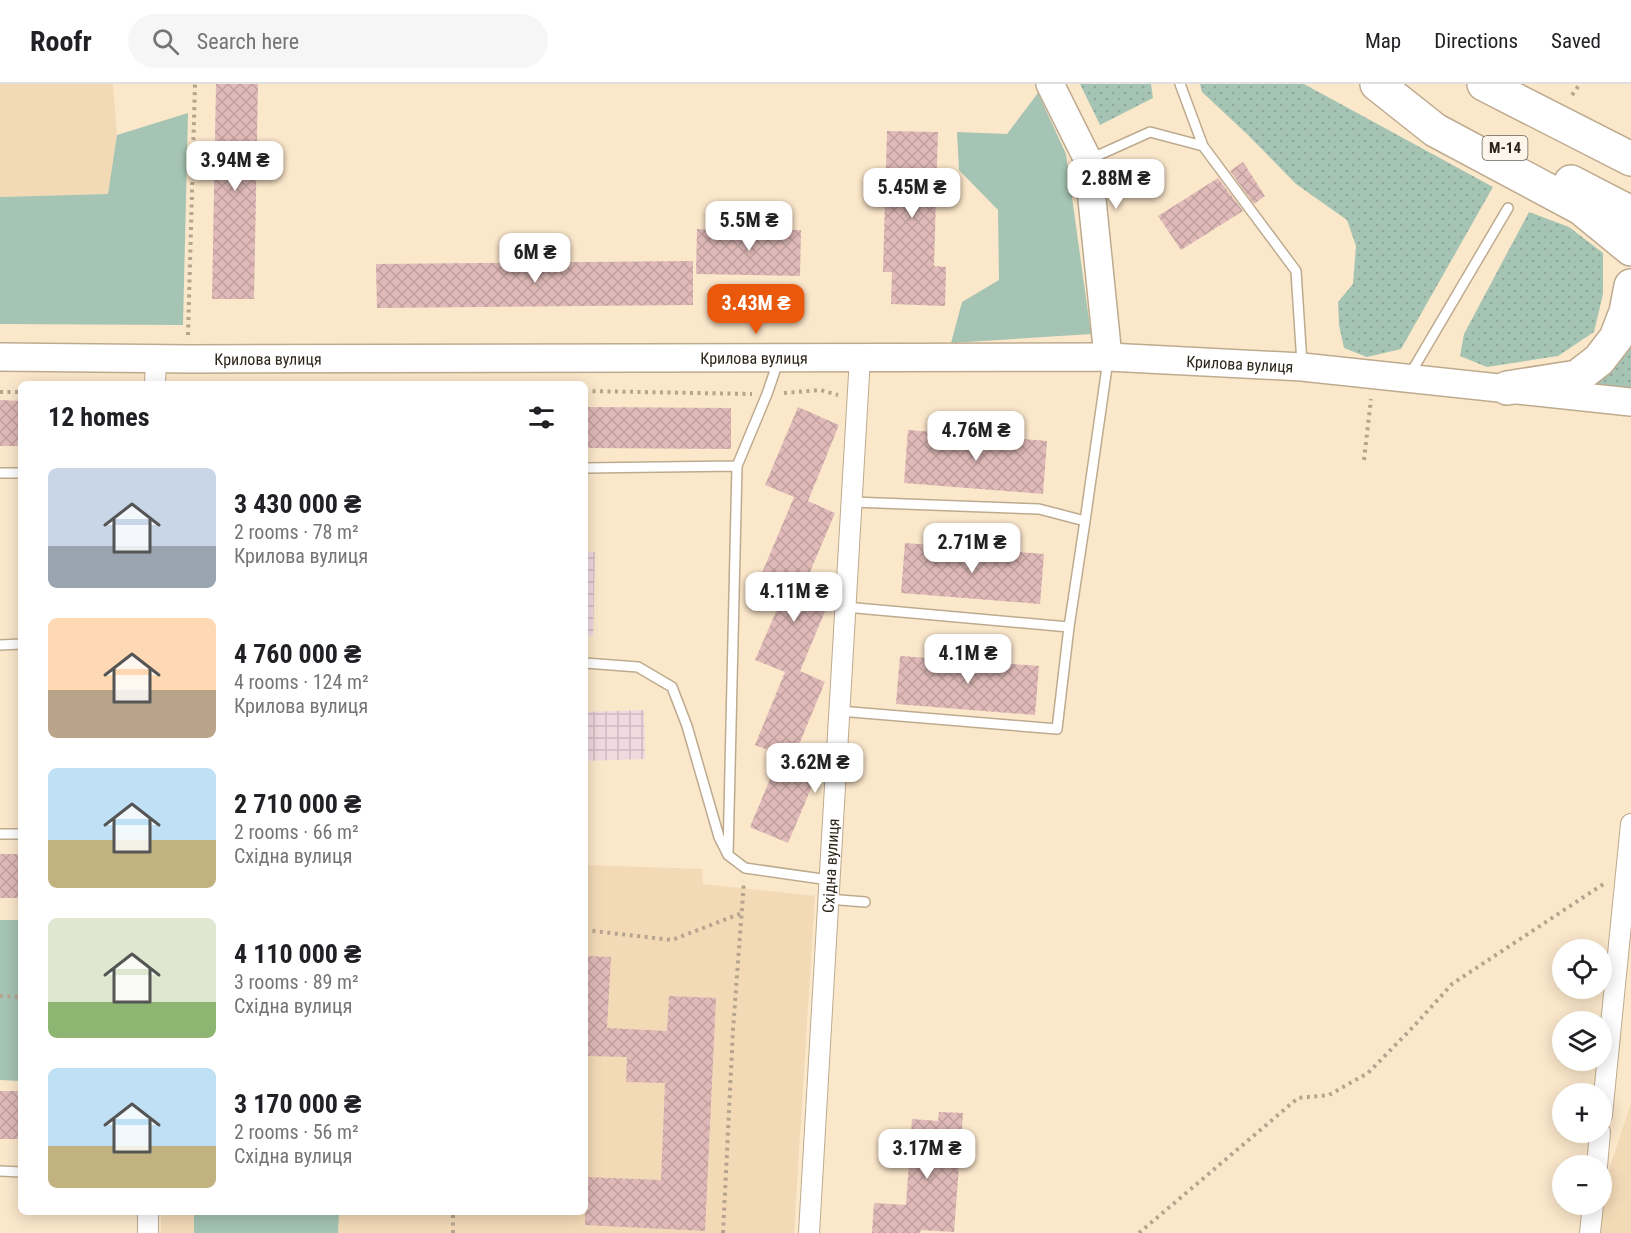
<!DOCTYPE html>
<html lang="en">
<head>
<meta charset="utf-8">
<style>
  body { margin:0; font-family:"Roboto Condensed",sans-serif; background:#f6f6f6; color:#202124; height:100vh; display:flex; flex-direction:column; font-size:22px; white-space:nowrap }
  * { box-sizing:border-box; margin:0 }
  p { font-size:20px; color:#757577 }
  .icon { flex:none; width:33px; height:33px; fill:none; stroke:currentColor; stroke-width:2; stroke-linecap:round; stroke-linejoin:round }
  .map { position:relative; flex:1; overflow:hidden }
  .sheet { position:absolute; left:18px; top:297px; width:570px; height:834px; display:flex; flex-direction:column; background:#fff; border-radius:9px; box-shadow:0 3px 15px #0003 }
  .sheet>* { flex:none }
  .buttons { position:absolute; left:1552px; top:855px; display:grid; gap:12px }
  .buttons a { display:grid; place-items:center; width:60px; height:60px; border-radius:50%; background:#fff; box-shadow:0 3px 15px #0003; font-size:30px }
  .price { position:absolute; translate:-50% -51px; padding:0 14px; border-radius:12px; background:#fff; color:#222; font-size:20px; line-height:39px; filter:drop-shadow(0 2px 3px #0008) }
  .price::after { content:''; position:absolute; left:50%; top:36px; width:18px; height:14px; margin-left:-9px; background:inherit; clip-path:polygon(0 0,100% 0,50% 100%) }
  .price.active { background:#ea580c; color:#fff }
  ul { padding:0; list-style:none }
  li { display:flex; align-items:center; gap:18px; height:150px; padding:0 30px }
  li span { display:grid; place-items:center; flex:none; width:168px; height:120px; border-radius:9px; color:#555 }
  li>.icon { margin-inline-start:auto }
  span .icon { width:72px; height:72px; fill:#fffc; stroke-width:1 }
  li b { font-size:26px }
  h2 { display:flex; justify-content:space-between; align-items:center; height:72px; padding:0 30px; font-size:26px }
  header { display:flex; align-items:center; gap:36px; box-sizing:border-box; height:84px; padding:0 30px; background:#fff; border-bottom:2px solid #e0e0e0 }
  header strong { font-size:28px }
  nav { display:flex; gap:33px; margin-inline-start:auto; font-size:21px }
  .search { width:420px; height:54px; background:#f6f6f6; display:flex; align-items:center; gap:15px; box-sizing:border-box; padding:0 21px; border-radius:33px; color:#757577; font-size:22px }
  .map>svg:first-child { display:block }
  .built { fill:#f3dab7 }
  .industrial { fill:url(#industrial-grid) }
  .grass { fill:url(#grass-dots) }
  .park { fill:#a5c4b3 }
  .building { fill:url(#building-cross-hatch) }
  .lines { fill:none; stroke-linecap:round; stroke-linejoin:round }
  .lane-casing { stroke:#beab8f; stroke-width:12 }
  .street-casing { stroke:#beab8f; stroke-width:22 }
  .secondary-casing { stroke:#beab8f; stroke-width:30 }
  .highway-casing { stroke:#beab8f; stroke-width:36 }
  .path { stroke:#b5a58e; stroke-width:4; stroke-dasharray:3 4.5; stroke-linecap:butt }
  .lane { stroke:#fff; stroke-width:9 }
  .street { stroke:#fff; stroke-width:20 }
  .secondary { stroke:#fff; stroke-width:27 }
  .highway { stroke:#fff; stroke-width:33 }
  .labels { text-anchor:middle; stroke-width:6; stroke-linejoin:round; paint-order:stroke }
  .shield { fill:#fff6eb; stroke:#6b6459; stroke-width:1.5 }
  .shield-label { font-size:15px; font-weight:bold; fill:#2c251a }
  .street-label { font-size:16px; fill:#2c251a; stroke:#fff6eb }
</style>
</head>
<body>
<header>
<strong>Roofr</strong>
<div class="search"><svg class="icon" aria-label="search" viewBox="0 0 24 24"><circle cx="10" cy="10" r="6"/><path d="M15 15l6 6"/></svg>Search here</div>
<nav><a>Map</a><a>Directions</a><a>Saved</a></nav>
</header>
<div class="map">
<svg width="1631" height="1149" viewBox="0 0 1631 1149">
  <defs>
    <pattern id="industrial-grid" width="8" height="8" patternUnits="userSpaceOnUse" patternTransform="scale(1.5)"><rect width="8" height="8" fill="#f2d9e0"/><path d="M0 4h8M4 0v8" fill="none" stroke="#d0bac0"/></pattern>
    <pattern id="grass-dots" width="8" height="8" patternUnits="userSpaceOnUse" patternTransform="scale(1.5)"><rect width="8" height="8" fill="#a5c4b3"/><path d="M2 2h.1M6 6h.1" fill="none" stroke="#8ea899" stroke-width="1.8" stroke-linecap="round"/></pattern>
    <pattern id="building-cross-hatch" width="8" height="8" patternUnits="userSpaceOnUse" patternTransform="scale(1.5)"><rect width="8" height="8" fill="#e0bab8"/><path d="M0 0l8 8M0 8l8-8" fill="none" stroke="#c0a09e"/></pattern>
  </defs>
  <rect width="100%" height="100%" fill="#fbe7ca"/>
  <path class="built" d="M 0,0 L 113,0 L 117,51 L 109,110 L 0,113 Z
    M 585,781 L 702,785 L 703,800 L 815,812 L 794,1149 L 161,1149 L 161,1128 L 585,1128 Z
    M 1631,1019 L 1631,1149 L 1588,1149 L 1602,1120 L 1602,1107 Z"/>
  <path class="industrial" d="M 585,468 L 595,468 L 593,552 L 585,552 Z
    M 644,626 L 645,675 L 585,677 L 585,628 Z"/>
  <path class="grass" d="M 1080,0 L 1151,0 L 1153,14 L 1100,41 Z
    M 1200,0 L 1304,0 L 1493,103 L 1401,265 L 1367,273 L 1344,264 L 1339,241 L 1338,218 L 1353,200 L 1356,162 L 1347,136 L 1296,100 L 1248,51 L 1202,8 Z
    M 1529,128 L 1569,143 L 1603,169 L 1603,210 L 1594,248 L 1558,272 L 1487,283 L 1460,272 L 1464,250 Z
    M 1631,251 L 1631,304 L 1586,300 Z"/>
  <path class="park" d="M 1038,9 L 1066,70 L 1091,250 L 951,259 L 962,218 L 999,196 L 998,126 L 959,86 L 957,48 L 1007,50 Z
    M 188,29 L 183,241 L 0,240 L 0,113 L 108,110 L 117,51 Z
    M 0,836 L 21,836 L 21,997 L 0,996 Z
    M 194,1128 L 339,1128 L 338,1149 L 194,1149 Z"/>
  <path class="building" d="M 216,0 L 258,0 L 254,215 L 212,215 Z
    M 887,47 L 938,48 L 934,182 L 946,183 L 945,222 L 891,220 L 892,188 L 883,188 Z
    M 1243,78 L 1265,112 L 1254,120 L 1230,87 Z
    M 1218,94 L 1243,127 L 1181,166 L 1158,132 Z
    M 697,145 L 801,146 L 800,192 L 696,190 Z
    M 693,177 L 693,221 L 377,224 L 376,180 Z
    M 0,316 L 21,317 L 21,362 L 0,362 Z
    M 585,323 L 731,324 L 731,365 L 585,364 Z
    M 798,323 L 839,341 L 808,417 L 835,429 L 804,502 L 831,513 L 800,587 L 825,598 L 795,670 L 821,681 L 788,759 L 750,743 L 780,671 L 755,661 L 785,588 L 755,576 L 788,500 L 762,489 L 794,413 L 765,401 Z
    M 908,346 L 1047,357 L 1043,410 L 904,399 Z
    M 905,459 L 1044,470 L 1040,520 L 901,509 Z
    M 900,572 L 1039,582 L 1035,631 L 896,620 Z
    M 0,770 L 21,770 L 21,814 L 0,814 Z
    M 585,872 L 611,873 L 607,944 L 667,947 L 669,912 L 716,914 L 705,1147 L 585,1141 L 585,1093 L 661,1096 L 665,999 L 626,998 L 627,973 L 585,972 Z
    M 0,1007 L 21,1007 L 21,1055 L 0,1055 Z
    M 939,1028 L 963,1029 L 954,1148 L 921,1146 L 920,1149 L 872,1149 L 874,1119 L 906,1121 L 912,1035 L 938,1037 Z"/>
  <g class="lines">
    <g class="lane-casing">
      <path id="lane" d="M 1180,0 L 1203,62 L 1296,187 L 1302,280
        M 1090,75 L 1150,48 L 1203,62
        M 1409,292 L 1508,124
        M 737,382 L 767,310 L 779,275
        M 585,384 L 737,382 L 728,771
        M 0,389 L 21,389
        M 1085,437 L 1108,276
        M 845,523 L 1069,543 L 1085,437 L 1039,425 L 852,418
        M 0,561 L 21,560
        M 585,579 L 638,583 L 672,603 L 687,642 L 719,753 L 728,771 L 745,784 L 829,796
        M 839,627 L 1057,645 L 1069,543
        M 0,750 L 21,750
        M 828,815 L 865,818
        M 0,1087 L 21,1088"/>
    </g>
    <g class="street-casing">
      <g id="street">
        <path d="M 155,300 L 156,274"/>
        <path d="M 1602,1031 L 1631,740"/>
        <path d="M 1597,1082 L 1600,1048"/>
        <path d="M 148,1128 L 148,1149"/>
        <path id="s1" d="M 809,1149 L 860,273"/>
        <path d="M 1590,1149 L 1593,1120"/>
      </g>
    </g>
    <g class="secondary-casing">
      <g id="secondary">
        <path d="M 1050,0 L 1088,76 L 1108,273"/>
        <path id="s2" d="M 0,273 L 191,275 L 1108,273 L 1302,283 L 1631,318"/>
      </g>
    </g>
    <g class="highway-casing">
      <path id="highway" d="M 1377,0 L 1435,46 L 1581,124 L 1631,165
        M 1484,0 L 1631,75
        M 1571,98 L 1631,129
        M 1507,304 L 1577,293 L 1599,276 L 1616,254 L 1626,228 L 1631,202"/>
    </g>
    <path class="path" d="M 1572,11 L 1580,0
      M 188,251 L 195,0
      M 585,307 L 752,310
      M 0,308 L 21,308
      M 784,309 L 820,306 L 838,311
      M 1364,376 L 1371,315
      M 585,846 L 672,856 L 742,829
      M 0,912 L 21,913
      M 453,1149 L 453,1128
      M 723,1149 L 733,946 L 744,797
      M 1139,1149 L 1298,1014 L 1329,1011 L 1368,989 L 1414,942 L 1452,900 L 1605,799"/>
    <use href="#lane" class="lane"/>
    <use href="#street" class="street"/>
    <use href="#secondary" class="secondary"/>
    <use href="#highway" class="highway"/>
  </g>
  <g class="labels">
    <rect class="shield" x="1482.5" y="52" width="45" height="24" rx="4.5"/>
    <g class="shield-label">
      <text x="1505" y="69">М-14</text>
    </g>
    <g class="street-label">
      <text dy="6" stroke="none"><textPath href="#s2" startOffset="754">Крилова вулиця</textPath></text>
      <text dy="6" stroke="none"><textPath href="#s2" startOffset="268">Крилова вулиця</textPath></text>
      <text dy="6" stroke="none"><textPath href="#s2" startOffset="1240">Крилова вулиця</textPath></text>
      <text dy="6" stroke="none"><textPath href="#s1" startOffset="368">Східна вулиця</textPath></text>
    </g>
  </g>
</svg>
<div class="buttons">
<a><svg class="icon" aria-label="locate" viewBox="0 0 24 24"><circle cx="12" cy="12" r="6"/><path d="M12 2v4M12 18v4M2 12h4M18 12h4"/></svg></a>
<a><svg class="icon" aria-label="layers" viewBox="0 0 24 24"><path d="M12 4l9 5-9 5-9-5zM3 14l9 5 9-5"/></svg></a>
<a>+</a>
<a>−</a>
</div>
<b class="price" style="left:235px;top:108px">3.94M ₴</b>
<b class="price" style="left:1116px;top:126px">2.88M ₴</b>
<b class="price" style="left:912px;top:135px">5.45M ₴</b>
<b class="price" style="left:749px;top:168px">5.5M ₴</b>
<b class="price" style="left:535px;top:200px">6M ₴</b>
<b class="price active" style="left:756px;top:251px">3.43M ₴</b>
<b class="price" style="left:976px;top:378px">4.76M ₴</b>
<b class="price" style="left:972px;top:490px">2.71M ₴</b>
<b class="price" style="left:794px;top:539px">4.11M ₴</b>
<b class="price" style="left:968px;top:601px">4.1M ₴</b>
<b class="price" style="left:815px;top:710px">3.62M ₴</b>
<b class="price" style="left:927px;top:1096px">3.17M ₴</b>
<section class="sheet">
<h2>12 homes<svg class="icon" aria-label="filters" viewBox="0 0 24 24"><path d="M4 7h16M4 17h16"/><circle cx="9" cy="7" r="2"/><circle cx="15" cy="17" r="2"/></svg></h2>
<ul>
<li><span style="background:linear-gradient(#c9d6e8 65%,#9aa5b1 0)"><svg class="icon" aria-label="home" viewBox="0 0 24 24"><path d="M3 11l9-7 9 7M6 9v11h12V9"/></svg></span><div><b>3 430 000 ₴</b><p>2 rooms · 78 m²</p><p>Крилова вулиця</p></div></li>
<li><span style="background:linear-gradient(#ffd9b3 60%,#b9a48a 0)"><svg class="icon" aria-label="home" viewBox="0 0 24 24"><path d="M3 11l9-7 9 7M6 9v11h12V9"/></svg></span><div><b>4 760 000 ₴</b><p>4 rooms · 124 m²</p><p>Крилова вулиця</p></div></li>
<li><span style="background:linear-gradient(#bfe0f5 60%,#c2b280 0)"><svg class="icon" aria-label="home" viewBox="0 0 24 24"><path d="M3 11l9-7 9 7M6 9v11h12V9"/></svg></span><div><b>2 710 000 ₴</b><p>2 rooms · 66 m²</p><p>Східна вулиця</p></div></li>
<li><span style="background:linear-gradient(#dfe7d0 70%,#8fb573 0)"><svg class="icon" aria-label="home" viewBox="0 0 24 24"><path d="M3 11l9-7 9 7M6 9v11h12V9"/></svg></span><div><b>4 110 000 ₴</b><p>3 rooms · 89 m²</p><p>Східна вулиця</p></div></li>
<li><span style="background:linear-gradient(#bfe0f5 65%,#c2b280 0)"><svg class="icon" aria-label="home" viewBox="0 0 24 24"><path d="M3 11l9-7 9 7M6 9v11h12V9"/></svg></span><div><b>3 170 000 ₴</b><p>2 rooms · 56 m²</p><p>Східна вулиця</p></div></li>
</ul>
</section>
</div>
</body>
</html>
